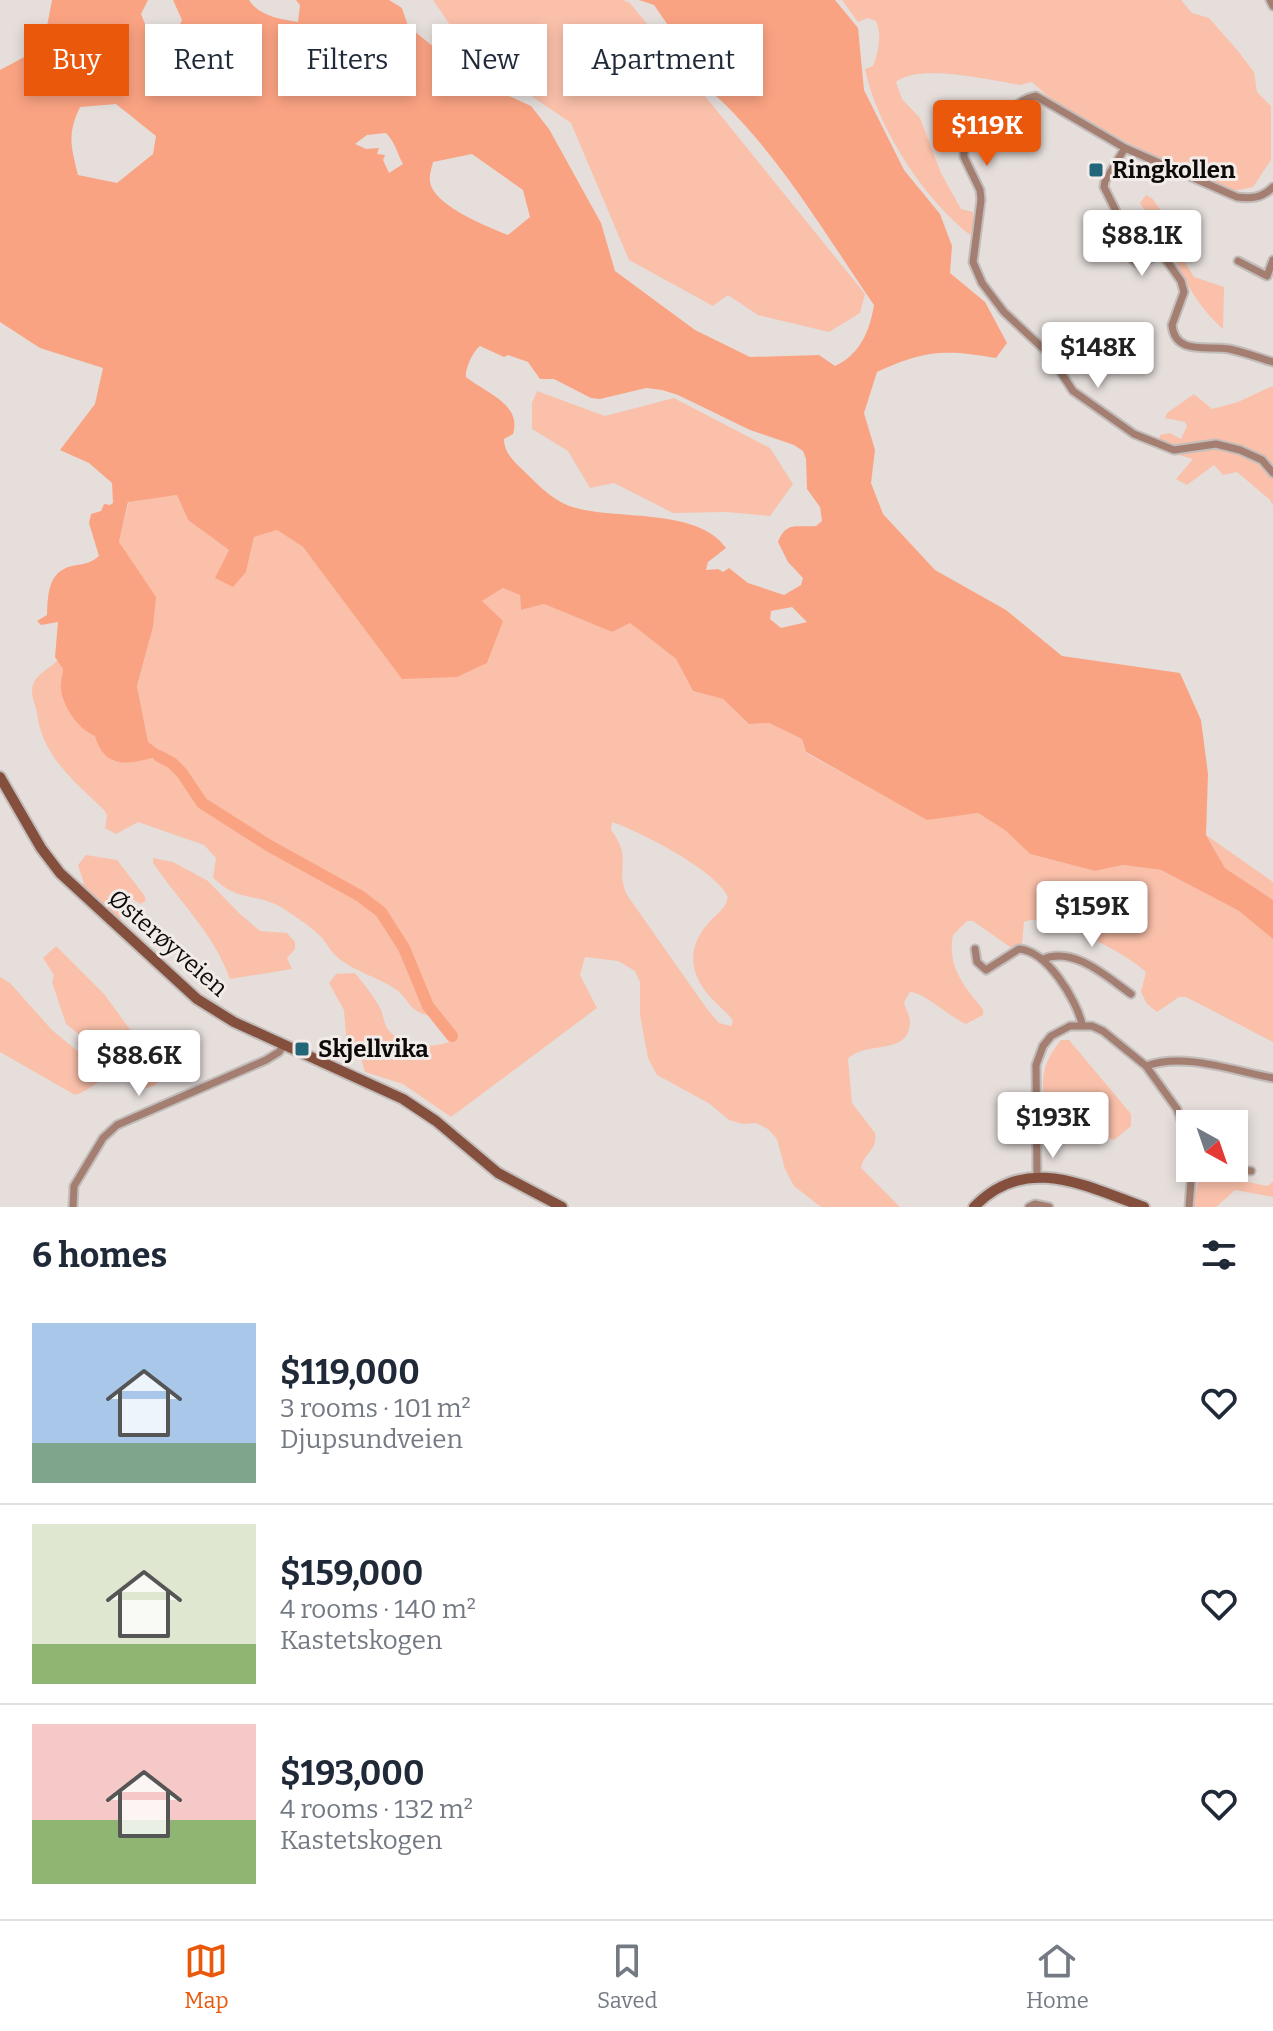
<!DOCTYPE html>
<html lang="en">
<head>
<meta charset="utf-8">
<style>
  body { margin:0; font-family:Bitter,serif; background:#f6f6f7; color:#1f2937; height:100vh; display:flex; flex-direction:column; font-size:30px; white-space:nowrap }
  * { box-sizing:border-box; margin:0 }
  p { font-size:26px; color:#747a83 }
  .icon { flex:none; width:44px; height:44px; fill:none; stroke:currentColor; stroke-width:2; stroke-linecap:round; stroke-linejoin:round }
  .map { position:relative; height:1207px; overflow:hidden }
  .details { display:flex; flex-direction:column; background:#fff; flex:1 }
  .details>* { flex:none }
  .banner { position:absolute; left:24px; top:24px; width:800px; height:72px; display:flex; gap:16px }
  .needle { width:52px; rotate:140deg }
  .controls { position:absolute; left:1176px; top:1110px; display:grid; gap:16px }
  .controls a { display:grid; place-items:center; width:72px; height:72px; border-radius:0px; background:#fff; box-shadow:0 4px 12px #0003; font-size:40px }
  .price { position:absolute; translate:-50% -68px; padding:0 18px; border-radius:8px; background:#fff; color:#222; font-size:26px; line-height:52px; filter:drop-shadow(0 2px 4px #0008) }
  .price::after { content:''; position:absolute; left:50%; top:48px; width:24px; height:18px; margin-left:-12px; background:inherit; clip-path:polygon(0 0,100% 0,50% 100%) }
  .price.active { background:#ea580c; color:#fff }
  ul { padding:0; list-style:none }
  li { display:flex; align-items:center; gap:24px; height:200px; padding:0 32px }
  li+li { border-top:2px solid #e0e1e3 }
  li span { display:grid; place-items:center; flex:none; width:224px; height:160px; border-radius:0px; color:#555 }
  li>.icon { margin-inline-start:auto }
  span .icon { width:96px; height:96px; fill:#fffc; stroke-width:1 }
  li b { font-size:34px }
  h2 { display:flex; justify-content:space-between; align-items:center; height:96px; padding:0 32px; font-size:34px }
  .tag { padding:0 28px; border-radius:0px; background:#fff; box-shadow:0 4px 12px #0003; font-size:28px; line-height:72px }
  .tag.active { background:#ea580c; color:#fff }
  .tabs { display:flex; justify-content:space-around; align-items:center; height:112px; border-top:2px solid #e0e1e3; background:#fff; font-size:22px; color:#747a83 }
  .tabs a { display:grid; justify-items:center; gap:4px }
  .tabs .active { color:#ea580c }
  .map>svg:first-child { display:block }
  .green { fill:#fac0aa; fill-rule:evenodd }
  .water { fill:#faa383; fill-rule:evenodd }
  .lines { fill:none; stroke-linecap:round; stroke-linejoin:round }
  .river { stroke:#faa383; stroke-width:12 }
  .street-casing { stroke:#c2bcba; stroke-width:11 }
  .secondary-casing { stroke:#c2bcba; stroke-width:14 }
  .street { stroke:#a47f71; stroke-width:7 }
  .secondary { stroke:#84503d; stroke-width:10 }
  .poi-dot { fill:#246679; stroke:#f2ebe8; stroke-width:3 }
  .labels { text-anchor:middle; stroke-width:6; stroke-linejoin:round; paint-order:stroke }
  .poi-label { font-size:24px; font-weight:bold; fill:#0d0b0a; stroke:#f2ebe8; text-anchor:start }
  .street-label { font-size:24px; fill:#0d0b0a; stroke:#f2ebe8 }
</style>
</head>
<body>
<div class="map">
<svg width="1273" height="1207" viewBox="0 0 1273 1207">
  <rect width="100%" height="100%" fill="#e5dedb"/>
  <path class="green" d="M 433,0 L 623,0 L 630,3 L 865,294 L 860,313 L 829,332 L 758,315 L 728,295 L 713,306 L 629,260 L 571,123 L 470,54 Z
    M 842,0 L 1181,0 L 1192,13 L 1209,18 L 1238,51 L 1254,72 L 1257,92 L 1271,106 L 1271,160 L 1253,187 L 1234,191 L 1139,149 L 1055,103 L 1032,82 L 1020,85 C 991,80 918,63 896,82 L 902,99 L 920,118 L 941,173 L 961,209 L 973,212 L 973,229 L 970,235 C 923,198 877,127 865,69 L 873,66 C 879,51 882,35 876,21 L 868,18 L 858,22 Z
    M 1146,195 L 1152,198 L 1176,232 L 1180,254 L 1194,277 L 1224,287 L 1223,329 C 1194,303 1185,279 1168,246 C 1160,231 1149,217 1140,203 Z
    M 1270,387 L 1273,387 L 1273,505 L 1269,499 L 1237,472 L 1223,475 L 1214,465 L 1187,485 L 1176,479 L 1193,459 L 1158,449 L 1160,435 L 1170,433 L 1181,439 L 1187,426 L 1185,422 L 1165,418 L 1167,413 L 1194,394 L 1212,409 L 1238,402 Z
    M 537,391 L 605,416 L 674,398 L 770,448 L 793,484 L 770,516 L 727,512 L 673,513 L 614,483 L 590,488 L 568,451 L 532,429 L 532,403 Z
    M 177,495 L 188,520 L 229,550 L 216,578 L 246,572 L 254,537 L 277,530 L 303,547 L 320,569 L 482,601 L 503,588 L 520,594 L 521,610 L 544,604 L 612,632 L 630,623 L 676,659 L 693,691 L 723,699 L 749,724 L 769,723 L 802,739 L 806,753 L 927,819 L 978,813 L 1006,831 L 1030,854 L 1095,871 L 1123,865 L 1161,870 L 1239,911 L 1273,939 L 1273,1042 L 1186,997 L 1179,997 L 1157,1012 L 1147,1004 L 1141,992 L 1146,972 C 1127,953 1057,918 1030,920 L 1024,922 L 1022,944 L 1010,947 L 973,921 L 967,921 L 953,935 C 947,967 964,986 983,1009 L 983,1015 L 966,1024 C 948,1016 925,993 910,992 L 904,1002 C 905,1009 910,1015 910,1021 C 910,1057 865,1040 848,1059 L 852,1103 L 875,1133 C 878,1150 864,1153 861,1168 L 900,1207 L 821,1207 L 794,1186 L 785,1169 L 777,1139 L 768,1129 L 756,1123 L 743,1124 L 729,1120 L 710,1104 L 657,1075 L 648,1058 L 640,1015 L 640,982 L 635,971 L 618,961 L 585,957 L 580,975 L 597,1008 L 451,1117 L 403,1084 L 365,1072 L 361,1059 L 347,1048 L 344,1010 L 329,983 L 336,974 L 355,973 C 364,984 374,996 381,1010 C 383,1015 384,1023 387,1028 C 400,1047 434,1050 453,1040 L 435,1012 L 430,1016 C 407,1010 412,1003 398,991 C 380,977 350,971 334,954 C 330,950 327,944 323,939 C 312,927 297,918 284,909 C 257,892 237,903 213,877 L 216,858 L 204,845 L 138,822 L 116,834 L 105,828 L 107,815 L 104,810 C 74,781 42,756 37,713 C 35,702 29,693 34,682 C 39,673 51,667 58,660 L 63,669 L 61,689 L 73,717 L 88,733 L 95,736 L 113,761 C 132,763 143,761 159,750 L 148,743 L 137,686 L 153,627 L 134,567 L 119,542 L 129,501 ZM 612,822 C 639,831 717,871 728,897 C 725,911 714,915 706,926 C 684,953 692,980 716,1003 C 722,1009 728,1013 733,1021 L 731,1026 L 719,1023 L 707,1009 L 627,895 C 614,865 634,861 611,830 Z
    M 1206,835 L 1273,882 L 1273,900 L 1225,868 Z
    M 86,855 L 117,860 L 144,895 L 146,900 L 141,904 L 131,898 L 125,901 L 120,918 L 124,927 L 78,886 L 84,883 L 78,865 Z
    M 153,858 L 173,862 L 208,881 L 240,914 L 260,931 L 287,933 L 295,942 L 295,949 L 287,958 L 292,969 L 230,979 C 214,934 179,901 153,863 Z
    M 56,946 L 104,994 L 164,1076 L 154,1086 L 146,1088 L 66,1024 L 52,982 L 54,975 L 43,958 Z
    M 0,977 L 10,983 L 52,1030 L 110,1078 C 95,1081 89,1091 75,1095 L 0,1052 Z
    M 1061,1040 L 1069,1040 L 1131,1114 L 1131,1126 L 1114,1140 L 1068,1123 L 1044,1107 C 1042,1076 1041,1066 1061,1040 Z
    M 1200,1172 L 1267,1186 L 1273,1182 L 1273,1197 L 1235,1190 L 1216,1207 L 1193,1207 Z"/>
  <path class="water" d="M 52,0 L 148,0 L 141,14 L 154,46 L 171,43 L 182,20 L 173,0 L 249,0 C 259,16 280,19 298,22 L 300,5 L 296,0 L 389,0 L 402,8 L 408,26 L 474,80 L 531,106 L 549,129 L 601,223 L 615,271 L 695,330 L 750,357 L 819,355 L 835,366 C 860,355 870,330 874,305 C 823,231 767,134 696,79 L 685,82 L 669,60 L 674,34 L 654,5 L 639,0 L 835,0 L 858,28 L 864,90 L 904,170 L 940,214 L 952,246 L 950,273 L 985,302 L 1007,343 L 996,358 C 945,349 924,350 877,372 L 864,413 L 875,450 L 871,483 L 883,514 L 935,570 L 1006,610 L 1062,656 L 1180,673 L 1201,720 L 1208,774 L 1206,835 L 1225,868 L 1273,900 L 1273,939 L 1239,911 L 1161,870 L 1123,865 L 1095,871 L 1030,854 L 1006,831 L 978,813 L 927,820 L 806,752 L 802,739 L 769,723 L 749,724 L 723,699 L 693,691 L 676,659 L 630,623 L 612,632 L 544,604 L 521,610 L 520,595 L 503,588 L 482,601 L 503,621 L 487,663 L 457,677 L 402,679 L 303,547 L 277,530 L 254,537 L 246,572 L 233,587 L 215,578 L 229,550 L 188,520 L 177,495 L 128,502 L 119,542 L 156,597 L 153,627 L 137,686 L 148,742 L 159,750 L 159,756 C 130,764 105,771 95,736 C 79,730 63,707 61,689 C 60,683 63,674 63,669 L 55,657 L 58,622 L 41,625 L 37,621 L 47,615 C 48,592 48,569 77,565 C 86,564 92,562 99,556 L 89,523 L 91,514 L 101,511 L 104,504 L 110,505 L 113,503 L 112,483 L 89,463 L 60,450 L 95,404 L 103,368 L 40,348 L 0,322 L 0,70 L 43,47 ZM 116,104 L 156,136 L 153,154 L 117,183 L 78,175 C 71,146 67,135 80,107 ZM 386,133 C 395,142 397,153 403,164 L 389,173 L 383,160 L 385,155 L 377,154 L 379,148 L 366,149 L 355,144 L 367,135 ZM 472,154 L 523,190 L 530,217 L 508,235 C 488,227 432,205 430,181 C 429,175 432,167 433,162 ZM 480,346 L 504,357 L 508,355 L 528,362 L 540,379 L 554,379 L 591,398 L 600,399 L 646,388 L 662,390 L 678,395 L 750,430 L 794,445 L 803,451 L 806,459 L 807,489 L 820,507 L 822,521 L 816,526 C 798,528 786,520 778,542 L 788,562 L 803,578 L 801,585 L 784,595 L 748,583 L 729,568 L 723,572 L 718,569 L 706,570 L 708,562 L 726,548 C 698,508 620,520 576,508 C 556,503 540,487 526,473 C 516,463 504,454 504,439 L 513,434 C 522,404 486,393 466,377 C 465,369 473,351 480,346 ZM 792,607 L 807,622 L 781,628 L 770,619 L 771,611 Z"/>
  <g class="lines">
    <path class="river" d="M 159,756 L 172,763 L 182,773 L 202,803 L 268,845 L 360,896 L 381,912 L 404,948 L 428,1006 L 452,1036"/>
    <g class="street-casing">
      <path id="street" d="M 1270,0 L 1273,6
        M 1125,148 L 1105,181 L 1104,187 L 1116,211 L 1116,224 L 1133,260 L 1137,263 L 1162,254 L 1181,281 L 1184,292 L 1172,325 C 1175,356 1208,345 1229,349 C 1244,352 1259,358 1273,362
        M 1273,187 C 1262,198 1251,199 1237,197 L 1125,148 L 1036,96 C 1001,102 1017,139 970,123 L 964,137 L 964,157 L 980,190 L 981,200 L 973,262 L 982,283 L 1004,312 L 1048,353 L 1073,391 L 1134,434 L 1174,450 L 1216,444 L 1240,450 L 1262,460 L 1273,473
        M 1238,261 L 1267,276 L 1273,260
        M 975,949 L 977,962 L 986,970 L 1019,949 C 1047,951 1076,999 1082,1024
        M 1043,959 C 1074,946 1107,977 1131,994
        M 1146,1066 C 1184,1052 1234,1071 1273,1078
        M 1231,1168 L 1251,1171
        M 1037,1176 L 1036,1065 L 1043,1046 L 1051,1036 L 1070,1026 L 1092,1026 L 1103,1031 L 1146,1066 L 1177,1109 L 1190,1144
        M 73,1207 L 74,1186 L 103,1138 L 117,1125 L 266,1060 L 279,1052 L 283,1046
        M 1029,1207 L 1035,1204 L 1049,1207
        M 1189,1207 L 1192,1168"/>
    </g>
    <g class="secondary-casing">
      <path id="secondary" d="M 0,777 L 41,848 L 60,873 L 197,999 L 234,1022 L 403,1099 L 436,1121 L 498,1173 L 562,1207
        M 974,1207 C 1026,1153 1085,1186 1144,1207"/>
    </g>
    <use href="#street" class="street"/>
    <use href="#secondary" class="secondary"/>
  </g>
  <g class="poi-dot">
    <rect x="1088" y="162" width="16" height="16" rx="4"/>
    <rect x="294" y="1041" width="16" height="16" rx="4"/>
  </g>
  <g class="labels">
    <g class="poi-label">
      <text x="1112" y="178">Ringkollen</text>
      <text x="318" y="1057">Skjellvika</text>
    </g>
    <g class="street-label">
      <text transform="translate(168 943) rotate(41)" y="8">Østerøyveien</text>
    </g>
  </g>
</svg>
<div class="controls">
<a><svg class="needle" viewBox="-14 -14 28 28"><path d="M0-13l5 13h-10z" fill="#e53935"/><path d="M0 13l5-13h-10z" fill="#747a83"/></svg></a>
</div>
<b class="price active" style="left:987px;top:168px">$119K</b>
<b class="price" style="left:1142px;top:278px">$88.1K</b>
<b class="price" style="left:1098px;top:390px">$148K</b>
<b class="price" style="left:1092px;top:949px">$159K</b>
<b class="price" style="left:139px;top:1098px">$88.6K</b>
<b class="price" style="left:1053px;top:1160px">$193K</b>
<div class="banner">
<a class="tag active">Buy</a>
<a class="tag">Rent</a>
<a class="tag">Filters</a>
<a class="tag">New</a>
<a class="tag">Apartment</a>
</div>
</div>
<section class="details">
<h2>6 homes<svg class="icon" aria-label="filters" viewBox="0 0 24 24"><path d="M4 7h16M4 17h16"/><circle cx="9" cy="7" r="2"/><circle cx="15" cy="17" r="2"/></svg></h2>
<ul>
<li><span style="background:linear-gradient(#a9c7e8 75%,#7fa58c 0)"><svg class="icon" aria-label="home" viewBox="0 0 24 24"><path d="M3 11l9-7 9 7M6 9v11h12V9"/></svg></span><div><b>$119,000</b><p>3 rooms · 101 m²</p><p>Djupsundveien</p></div><svg class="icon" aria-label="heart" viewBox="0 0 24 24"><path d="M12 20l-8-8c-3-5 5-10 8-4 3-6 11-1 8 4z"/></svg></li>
<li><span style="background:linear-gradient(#dfe7d0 75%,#8fb573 0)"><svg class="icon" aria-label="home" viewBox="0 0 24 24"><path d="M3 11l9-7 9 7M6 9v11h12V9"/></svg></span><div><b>$159,000</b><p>4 rooms · 140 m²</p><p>Kastetskogen</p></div><svg class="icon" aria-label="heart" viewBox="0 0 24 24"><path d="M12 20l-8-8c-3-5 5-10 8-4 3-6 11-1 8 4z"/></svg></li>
<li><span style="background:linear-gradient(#f6c9c9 60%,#8fb573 0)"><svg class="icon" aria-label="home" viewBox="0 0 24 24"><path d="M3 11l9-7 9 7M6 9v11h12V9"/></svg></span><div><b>$193,000</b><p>4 rooms · 132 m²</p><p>Kastetskogen</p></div><svg class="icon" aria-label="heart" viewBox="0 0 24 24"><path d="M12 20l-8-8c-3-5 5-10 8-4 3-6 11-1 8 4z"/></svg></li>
</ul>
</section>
<nav class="tabs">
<a class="active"><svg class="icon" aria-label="map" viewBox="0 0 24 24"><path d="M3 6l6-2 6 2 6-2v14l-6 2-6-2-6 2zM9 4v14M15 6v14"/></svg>Map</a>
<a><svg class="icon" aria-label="saved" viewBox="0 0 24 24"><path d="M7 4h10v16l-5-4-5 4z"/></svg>Saved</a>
<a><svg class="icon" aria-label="home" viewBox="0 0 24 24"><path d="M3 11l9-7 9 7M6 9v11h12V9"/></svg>Home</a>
</nav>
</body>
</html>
